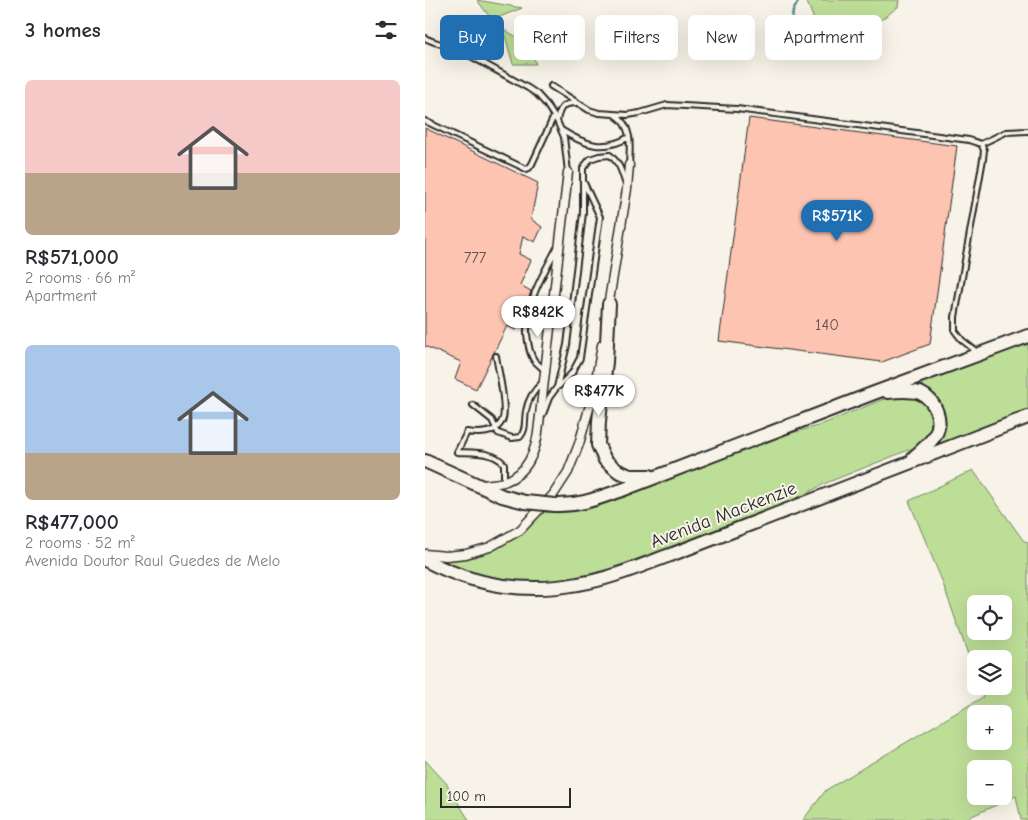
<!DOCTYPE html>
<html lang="en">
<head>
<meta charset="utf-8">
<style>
  body { margin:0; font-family:"Comic Neue",sans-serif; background:#f7f7f7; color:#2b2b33; height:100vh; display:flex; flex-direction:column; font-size:19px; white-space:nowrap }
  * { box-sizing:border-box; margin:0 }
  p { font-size:16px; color:#7c7c81 }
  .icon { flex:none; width:28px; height:28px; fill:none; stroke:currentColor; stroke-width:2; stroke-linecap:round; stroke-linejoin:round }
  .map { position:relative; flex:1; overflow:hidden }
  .sheet { display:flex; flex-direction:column; background:#fff; width:425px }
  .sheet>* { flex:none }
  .top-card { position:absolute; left:15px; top:15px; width:475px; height:45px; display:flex; gap:10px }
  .buttons { position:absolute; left:542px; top:595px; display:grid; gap:10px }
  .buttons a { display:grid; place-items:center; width:45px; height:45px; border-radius:8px; background:#fff; box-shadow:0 5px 20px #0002; font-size:25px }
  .scale { position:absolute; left:15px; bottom:12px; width:131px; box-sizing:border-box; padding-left:5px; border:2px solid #2b2b2b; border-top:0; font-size:14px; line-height:18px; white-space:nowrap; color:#2b2b2b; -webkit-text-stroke:4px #f7f3e8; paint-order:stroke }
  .price { position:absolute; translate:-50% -42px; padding:0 11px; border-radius:18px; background:#fff; color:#222; font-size:16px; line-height:32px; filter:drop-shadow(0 1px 2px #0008) }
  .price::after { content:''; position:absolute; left:50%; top:30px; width:15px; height:11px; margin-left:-8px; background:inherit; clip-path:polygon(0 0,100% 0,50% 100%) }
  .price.on { background:#1f6fb2; color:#fff }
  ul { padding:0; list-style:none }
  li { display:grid; align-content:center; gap:10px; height:265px; padding:0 25px }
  li span { display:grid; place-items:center; height:155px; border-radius:8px; color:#555 }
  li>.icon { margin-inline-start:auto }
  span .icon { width:90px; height:90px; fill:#fffc; stroke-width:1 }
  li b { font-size:21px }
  h2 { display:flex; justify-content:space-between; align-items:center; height:60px; padding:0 25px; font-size:21px }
  .pill { padding:0 18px; border-radius:8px; background:#fff; box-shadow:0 5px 20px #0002; font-size:18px; line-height:45px }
  .pill.on { background:#1f6fb2; color:#fff }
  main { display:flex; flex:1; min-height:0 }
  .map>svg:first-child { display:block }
  .green { fill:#bdde97; stroke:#748461; fill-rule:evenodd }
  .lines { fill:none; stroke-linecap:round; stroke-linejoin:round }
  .stream { stroke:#5a8a90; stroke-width:2.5 }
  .building { fill:#fdc4b1; stroke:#2b2b2b }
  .service-casing { stroke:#2b2b2b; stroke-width:8 }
  .minor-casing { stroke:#2b2b2b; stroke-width:11 }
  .primary-casing { stroke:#2b2b2b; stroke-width:16 }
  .service { stroke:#f7f3e8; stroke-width:4 }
  .minor { stroke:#f7f3e8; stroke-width:8 }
  .primary { stroke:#f7f3e8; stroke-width:12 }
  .primary-bridge-casing { stroke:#2b2b2b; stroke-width:16; stroke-linecap:butt }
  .primary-bridge { stroke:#f7f3e8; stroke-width:12 }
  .labels { text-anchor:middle; stroke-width:4; stroke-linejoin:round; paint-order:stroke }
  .number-label { font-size:16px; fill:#60514c }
  .street-label { font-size:19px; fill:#2b2b2b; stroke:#f7f3e8 }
</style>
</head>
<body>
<main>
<section class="sheet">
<h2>3 homes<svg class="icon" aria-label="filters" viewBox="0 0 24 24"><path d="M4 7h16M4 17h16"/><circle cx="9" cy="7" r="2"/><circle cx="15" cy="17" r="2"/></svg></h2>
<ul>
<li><span style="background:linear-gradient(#f6c9c9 60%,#b9a48a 0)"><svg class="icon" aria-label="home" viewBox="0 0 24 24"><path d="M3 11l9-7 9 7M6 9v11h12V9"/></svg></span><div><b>R$571,000</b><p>2 rooms · 66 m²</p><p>Apartment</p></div></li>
<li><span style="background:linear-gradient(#a9c7e8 70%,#b9a48a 0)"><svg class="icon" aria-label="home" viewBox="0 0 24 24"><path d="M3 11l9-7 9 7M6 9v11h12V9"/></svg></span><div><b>R$477,000</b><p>2 rooms · 52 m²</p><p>Avenida Doutor Raul Guedes de Melo</p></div></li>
</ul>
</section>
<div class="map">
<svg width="603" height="820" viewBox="0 0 603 820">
  <rect width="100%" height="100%" fill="#f7f3e8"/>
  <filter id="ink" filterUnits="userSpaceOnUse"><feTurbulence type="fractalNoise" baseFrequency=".02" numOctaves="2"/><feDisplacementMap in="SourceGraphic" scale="10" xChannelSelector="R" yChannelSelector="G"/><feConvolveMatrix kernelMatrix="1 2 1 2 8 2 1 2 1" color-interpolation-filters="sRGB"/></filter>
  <g filter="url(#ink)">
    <path class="green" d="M 52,0 L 97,8 L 67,20 Z
      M 381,0 L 474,0 L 473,7 L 405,58 Z
      M 78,29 L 104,44 L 111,64 L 88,64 Z
      M 603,339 L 603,409 L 514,444 L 512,439 L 518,422 L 484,384 Z
      M 488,395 C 491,397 495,399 498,402 C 513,415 506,437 491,447 L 401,483 L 369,500 L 178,572 L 146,580 L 114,583 L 65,579 L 20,565 L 19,561 L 21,560 L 40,557 L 98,531 L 118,512 C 138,514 155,511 174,506 L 355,436 L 393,426 L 466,396 Z
      M 548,470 L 598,540 L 603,543 L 603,820 L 596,820 L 591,796 L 538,820 L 378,820 L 401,790 L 558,697 L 555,686 L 579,686 L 579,659 L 551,659 L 551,677 L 517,581 L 484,501 ZM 551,604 L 579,604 L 579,631 L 551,631 ZM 551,714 L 579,714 L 579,741 L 551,741 ZM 551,769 L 579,769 L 579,796 L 551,796 Z
      M 0,760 L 22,784 L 22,785 L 44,820 L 0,820 Z"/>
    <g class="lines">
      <path class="stream" d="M 364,46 L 368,11 L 374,0"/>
    </g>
    <path class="building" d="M 324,118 L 532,146 L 505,344 L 457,362 L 294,341 Z
      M 0,128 L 113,183 L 106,219 L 117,227 L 110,242 L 98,236 L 94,254 L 106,260 L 95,285 L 106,291 L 101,308 L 91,330 L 82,326 L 51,389 L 30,379 L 36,362 L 0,346 Z"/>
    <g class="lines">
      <g class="service-casing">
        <path id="service" d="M 0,38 C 11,44 23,45 35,50 L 103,88 L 112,94 L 121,104 L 132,121 L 139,137 L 143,172
          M 126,86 L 164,110 L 174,113 L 203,115 L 215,113 L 242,105 L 312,109 L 544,140 L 556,144 L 559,150 L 558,159 L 530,317 L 530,331 L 537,340 L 552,352
          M 190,115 C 208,126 205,147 204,165
          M 132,120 C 135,107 138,103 152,103
          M 0,121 L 101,169 L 104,168 L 107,164 L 129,116
          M 136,130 C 160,145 179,152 204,137
          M 556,144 L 581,132 L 603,131
          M 71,356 C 73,369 83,410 77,421 C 70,434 54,434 42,432 L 32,452 C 48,453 69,451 79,464 L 79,482
          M 120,371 C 117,367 112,364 109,360 C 104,353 103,343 102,334 C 101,302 117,276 132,248
          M 134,386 L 147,373 L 155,358 L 175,217 L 159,183
          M 48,405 L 67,420 L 73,433 L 87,438 L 95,437 C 102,430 99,420 101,411 C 103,400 109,390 117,383
          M 118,414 L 124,398 L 132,387 L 142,345 L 158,213 L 158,168 L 165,159 L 174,156 L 185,155 C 195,164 196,170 200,182"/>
      </g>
      <g class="minor-casing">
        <path id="minor" d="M 183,307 L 202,189 L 204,165
          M 58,485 C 65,484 74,484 81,481 C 105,472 112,448 114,424 L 143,172
          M 0,554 L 21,556 L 41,554 L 65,547 L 95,530 L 128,495 L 143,472 L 154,444 L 169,391 L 177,345"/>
      </g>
      <g class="primary-casing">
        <path id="primary" d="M 184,304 L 181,362 L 174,421 L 173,445 L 180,460 L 193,471 L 205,476 L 225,476
          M 463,392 C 473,391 485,390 495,393 C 511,400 519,422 509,437 C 503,445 496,451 489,457
          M 0,461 L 77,496 L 100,502
          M 130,505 C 155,506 173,498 197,490 L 449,393 L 603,336
          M 0,560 C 48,585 100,594 153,584 C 186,579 217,565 248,554 L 603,417"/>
      </g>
      <use href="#service" class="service"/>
      <use href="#minor" class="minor"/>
      <use href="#primary" class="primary"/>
      <g class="primary-bridge-casing">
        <path id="primary-bridge" d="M 100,502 L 130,505"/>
      </g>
      <use href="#primary-bridge" class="primary-bridge"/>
    </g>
  </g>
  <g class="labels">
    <g class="number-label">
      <text x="50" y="263">777</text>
      <text x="402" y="330">140</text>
    </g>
    <g class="street-label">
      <text transform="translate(298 514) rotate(-21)" y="7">Avenida Mackenzie</text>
    </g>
  </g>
</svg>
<div class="buttons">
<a><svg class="icon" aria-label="locate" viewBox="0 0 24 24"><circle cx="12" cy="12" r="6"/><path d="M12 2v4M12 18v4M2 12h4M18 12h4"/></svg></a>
<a><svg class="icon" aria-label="layers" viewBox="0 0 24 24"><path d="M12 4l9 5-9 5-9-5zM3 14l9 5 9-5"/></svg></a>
<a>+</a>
<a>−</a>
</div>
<div class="scale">100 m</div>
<b class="price on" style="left:412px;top:242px">R$571K</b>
<b class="price" style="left:113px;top:338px">R$842K</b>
<b class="price" style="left:174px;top:417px">R$477K</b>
<div class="top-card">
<a class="pill on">Buy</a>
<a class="pill">Rent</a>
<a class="pill">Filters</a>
<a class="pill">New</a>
<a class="pill">Apartment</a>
</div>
</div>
</main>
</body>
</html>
